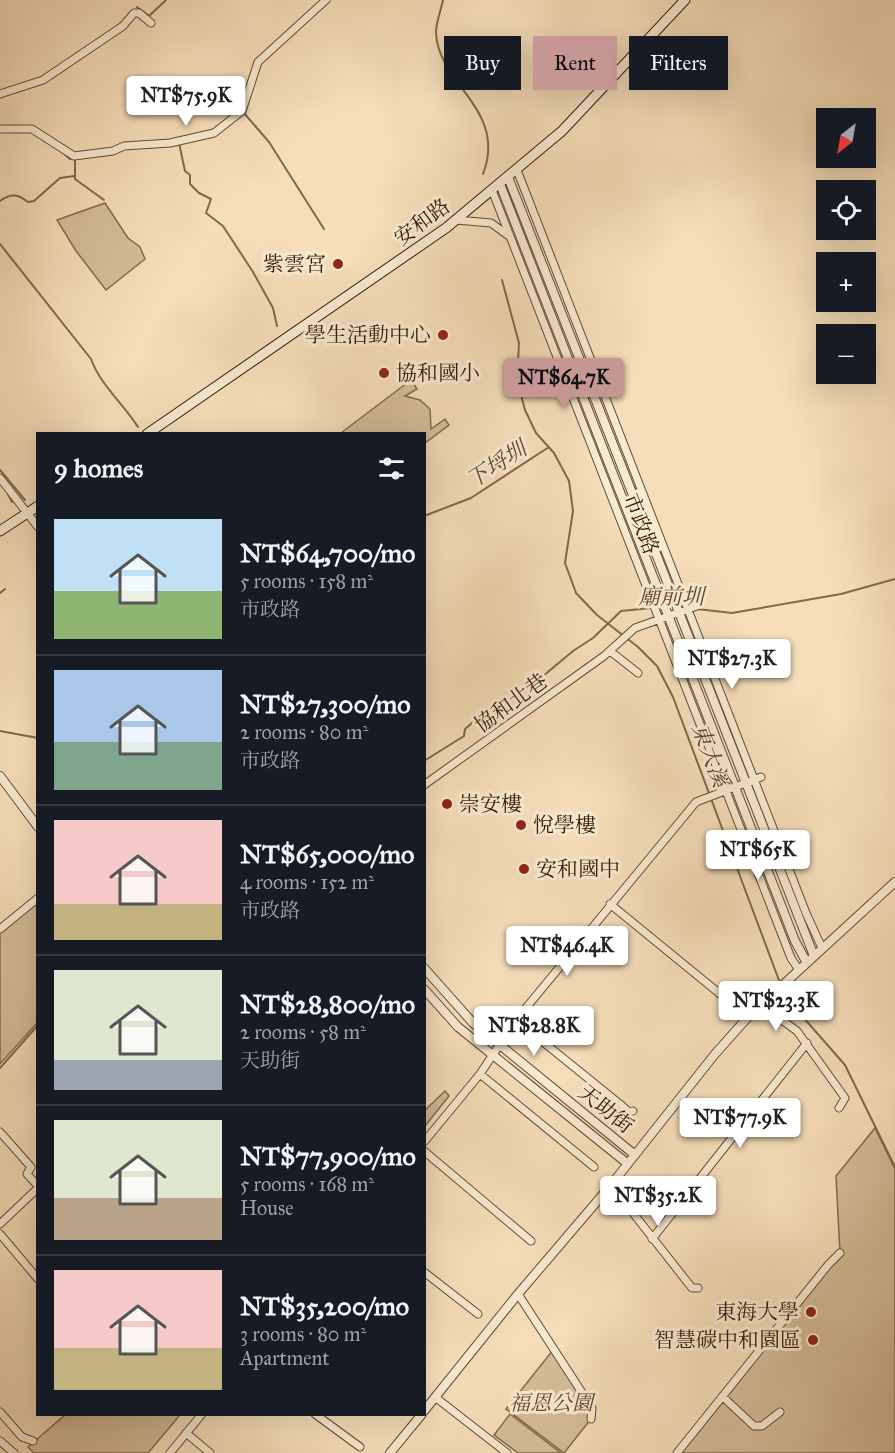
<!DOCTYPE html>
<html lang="en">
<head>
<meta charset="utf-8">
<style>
  body { margin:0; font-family:"IM FELL Great Primer","Noto Serif TC",serif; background:#20242c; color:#f1f3f6; height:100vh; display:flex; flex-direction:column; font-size:22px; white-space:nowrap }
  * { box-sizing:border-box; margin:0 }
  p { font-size:20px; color:#9ea1a6 }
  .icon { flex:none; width:33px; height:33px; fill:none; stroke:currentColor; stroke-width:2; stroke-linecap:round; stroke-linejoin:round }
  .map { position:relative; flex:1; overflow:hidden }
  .side { position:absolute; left:36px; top:432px; width:390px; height:984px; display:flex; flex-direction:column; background:#171b24; border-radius:0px; box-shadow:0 6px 24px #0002 }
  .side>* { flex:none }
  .top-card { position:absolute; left:444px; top:36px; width:360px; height:54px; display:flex; gap:12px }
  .needle { width:39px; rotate:211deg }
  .fabs { position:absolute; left:816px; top:108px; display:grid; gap:12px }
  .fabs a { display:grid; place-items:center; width:60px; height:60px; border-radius:0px; background:#171b24; box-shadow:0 6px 24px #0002; font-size:30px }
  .price { position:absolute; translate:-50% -51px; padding:0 14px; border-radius:6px; background:#fff; color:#222; font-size:20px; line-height:39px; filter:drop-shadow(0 2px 3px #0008) }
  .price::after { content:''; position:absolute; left:50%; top:36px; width:18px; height:14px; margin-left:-9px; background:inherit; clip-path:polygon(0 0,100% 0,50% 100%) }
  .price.current { background:#c59692; color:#111 }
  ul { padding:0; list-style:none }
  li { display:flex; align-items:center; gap:18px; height:150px; padding:0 18px }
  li+li { border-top:2px solid #363941 }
  li span { display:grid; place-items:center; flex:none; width:168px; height:120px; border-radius:0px; color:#555 }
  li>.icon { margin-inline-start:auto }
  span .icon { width:72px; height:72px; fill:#fffc; stroke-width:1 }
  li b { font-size:26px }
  h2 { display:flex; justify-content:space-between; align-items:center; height:72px; padding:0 18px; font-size:26px }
  .chip { padding:0 21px; border-radius:0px; background:#171b24; box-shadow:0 6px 24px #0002; font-size:21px; line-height:54px }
  .chip.current { background:#c59692; color:#111 }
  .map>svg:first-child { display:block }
  .green { fill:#d5bd9a; stroke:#846c4d; stroke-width:1.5 }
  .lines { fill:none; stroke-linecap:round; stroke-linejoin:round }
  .stream { stroke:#81694a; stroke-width:2 }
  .minor-casing { stroke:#644c2e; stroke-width:9 }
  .tertiary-casing { stroke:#644c2e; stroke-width:10 }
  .secondary-casing { stroke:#341c00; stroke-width:11 }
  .minor { stroke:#f9ead2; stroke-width:7 }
  .tertiary { stroke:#f9ead2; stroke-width:8 }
  .secondary { stroke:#f9ead2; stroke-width:9 }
  .poi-dot { fill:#8f2418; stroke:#f9ead2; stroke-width:2 }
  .labels { text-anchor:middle; stroke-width:6; stroke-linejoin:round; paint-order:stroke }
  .street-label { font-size:21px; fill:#341c00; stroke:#f9ead2 }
  .poi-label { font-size:21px; fill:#341c00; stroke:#f9ead2; text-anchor:end }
  .park-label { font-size:21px; font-style:italic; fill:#644c2e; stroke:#f9ead2 }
  .water-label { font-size:22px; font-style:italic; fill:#61492b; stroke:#f9ead2 }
</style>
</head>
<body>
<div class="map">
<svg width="895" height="1453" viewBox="0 0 895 1453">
  <rect width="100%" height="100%" fill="#f6deba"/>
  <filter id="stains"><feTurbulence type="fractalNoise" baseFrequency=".00333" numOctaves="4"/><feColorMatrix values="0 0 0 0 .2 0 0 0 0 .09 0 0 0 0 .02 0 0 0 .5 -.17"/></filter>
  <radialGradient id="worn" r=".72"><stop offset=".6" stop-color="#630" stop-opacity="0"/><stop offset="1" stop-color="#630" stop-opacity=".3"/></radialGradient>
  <path class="green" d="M 105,203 L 128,238 L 140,247 L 145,259 L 106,290 L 76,251 L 57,220 Z
    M 411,380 L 417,389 L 405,396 L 420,400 L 430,409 L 431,429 L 445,419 L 449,425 L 425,443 L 424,434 L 341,433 Z
    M 37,902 L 37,1023 L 0,1064 L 0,932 Z
    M 445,1091 L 449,1096 L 425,1126 L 425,1110 Z
    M 875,1128 L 895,1169 L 895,1453 L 677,1453 L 840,1253 L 836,1176 Z
    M 553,1350 L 592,1408 L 591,1419 L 564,1453 L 506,1409 Z
    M 510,1414 L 561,1453 L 518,1453 L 494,1435 Z
    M 65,1415 L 180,1415 L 148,1453 L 34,1453 L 28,1447 Z"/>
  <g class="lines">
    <path class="stream" d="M 443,0 C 441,10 436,22 436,32 C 437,84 508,109 483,174
      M 137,7 L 149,16 L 166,0
      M 244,113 L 269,142 L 324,229
      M 244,114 L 249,100
      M 179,143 L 185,171 L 190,175 L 190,184 L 199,193 L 211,199 L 206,213 L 223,226 L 253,272 L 273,308 L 277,326
      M 62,152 L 70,159 L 74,158
      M 75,158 L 75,179 L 104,200
      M 0,201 C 11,193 18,194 28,202 L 34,201 L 60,178 L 74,176
      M 0,244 L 91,359 C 101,386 123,403 138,427
      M 502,280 L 519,343 L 517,380 L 525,410 L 536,433 L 554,453 L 569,481 L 573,511 L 565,563 L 576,593 L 597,615 L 638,647 L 657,666 L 673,697 L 780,983
      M 0,470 L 25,500
      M 8,494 L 12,502
      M 424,516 L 471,498 L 549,447
      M 0,593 L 5,589
      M 697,609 L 732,613 L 841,594 L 895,579
      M 0,731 L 38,738
      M 424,761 L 464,736 L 465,729 L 478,718 L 518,697 L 573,651 L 593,638 L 621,611 L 661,607
      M 782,988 L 788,1000 L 845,1065 L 895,1167
      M 0,1068 L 38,1025"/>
    <g class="minor-casing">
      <path id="minor" d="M 0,94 L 43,80 L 123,26 L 134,13 L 139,13 L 151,23
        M 0,129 L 32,129 L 74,156 L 113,151 L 124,146 L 170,143 L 214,133 L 242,111 L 258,62 L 326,0
        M 517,170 L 806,913 L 822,948
        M 492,190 L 791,958 L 799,970
        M 456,220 L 491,223 L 509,236
        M 0,478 L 38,527
        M 610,651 L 638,673
        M 424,785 L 604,656 L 635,628 L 697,606
        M 610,904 L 725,998
        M 0,929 L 38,898
        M 761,1005 L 797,1031 L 845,1098 L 839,1108
        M 516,1020 L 621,1105 L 629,1112 L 633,1111
        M 480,1074 L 594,1167
        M 0,1132 L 31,1167
        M 424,1142 L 480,1074 L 516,1020 L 696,802 L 761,777
        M 424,1151 L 531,1241
        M 31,1167 L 27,1174 L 38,1186
        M 611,1185 L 692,1288 L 698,1288
        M 0,1224 L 38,1188
        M 0,1234 L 38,1279
        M 652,1239 L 807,1043
        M 424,1272 L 478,1314
        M 518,1294 L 592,1408 L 591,1419
        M 435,1397 L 507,1453
        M 723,1397 L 754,1426 L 762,1426 L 780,1412
        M 0,1412 L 22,1437 L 33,1441
        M 315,1414 L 360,1447
        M 186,1433 L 210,1453
        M 0,1441 L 14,1453
        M 170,1453 L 202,1414
        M 677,1453 L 828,1265 L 840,1253"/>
    </g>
    <g class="tertiary-casing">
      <path id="tertiary" d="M 508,177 L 814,956
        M 500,184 L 795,941 L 807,963
        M 0,776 L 38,827
        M 424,968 L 473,1023 L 635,1155
        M 424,989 L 458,1027 L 628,1164
        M 424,1411 L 518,1294 L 611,1185 L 715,1054 L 748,1017 L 895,882
        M 390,1453 L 422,1414"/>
    </g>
    <g class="secondary-casing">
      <path id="secondary" d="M 147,434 L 446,228 L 562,131 L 685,0
        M 0,531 L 38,506"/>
    </g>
    <use href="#minor" class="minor"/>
    <use href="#tertiary" class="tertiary"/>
    <use href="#secondary" class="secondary"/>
  </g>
  <g class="poi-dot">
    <circle cx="338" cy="264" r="6"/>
    <circle cx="443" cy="335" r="6"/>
    <circle cx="384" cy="373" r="6"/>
    <circle cx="447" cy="804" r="6"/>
    <circle cx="521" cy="825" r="6"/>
    <circle cx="524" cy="869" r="6"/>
    <circle cx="811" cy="1312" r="6"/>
    <circle cx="813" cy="1340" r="6"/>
  </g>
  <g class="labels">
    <g class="street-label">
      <text transform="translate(422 222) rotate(-36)" y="7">安和路</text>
      <text transform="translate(641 524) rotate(69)" y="7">市政路</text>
      <text transform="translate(511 703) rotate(-36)" y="7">協和北巷</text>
      <text transform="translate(606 1109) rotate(39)" y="7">天助街</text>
    </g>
    <g class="poi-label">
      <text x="326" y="271">紫雲宮</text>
      <text x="431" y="342">學生活動中心</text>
      <text x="396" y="380" text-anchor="start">協和國小</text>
      <text x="459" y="811" text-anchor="start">崇安樓</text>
      <text x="533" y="832" text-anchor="start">悅學樓</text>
      <text x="536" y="876" text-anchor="start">安和國中</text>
      <text x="799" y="1319">東海大學</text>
      <text x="801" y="1347">智慧碳中和園區</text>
    </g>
    <g class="park-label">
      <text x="551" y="1410">福恩公園</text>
    </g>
    <g class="water-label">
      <text transform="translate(496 464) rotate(-33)" y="8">下埒圳</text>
      <text x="671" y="604">廟前圳</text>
      <text transform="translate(711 755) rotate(69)" y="8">東大溪</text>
    </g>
  </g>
  <rect width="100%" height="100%" filter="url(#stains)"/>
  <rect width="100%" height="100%" fill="url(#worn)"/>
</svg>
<div class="fabs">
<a><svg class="needle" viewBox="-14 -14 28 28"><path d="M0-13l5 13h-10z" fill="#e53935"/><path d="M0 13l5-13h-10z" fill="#9ea1a6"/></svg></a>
<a><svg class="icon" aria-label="locate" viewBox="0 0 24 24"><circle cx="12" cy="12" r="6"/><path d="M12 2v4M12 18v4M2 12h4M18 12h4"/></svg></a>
<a>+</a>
<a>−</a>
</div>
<b class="price" style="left:186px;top:127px">NT$75.9K</b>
<b class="price current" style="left:564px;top:409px">NT$64.7K</b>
<b class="price" style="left:732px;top:690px">NT$27.3K</b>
<b class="price" style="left:758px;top:881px">NT$65K</b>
<b class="price" style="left:567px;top:977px">NT$46.4K</b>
<b class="price" style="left:776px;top:1032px">NT$23.3K</b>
<b class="price" style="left:534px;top:1057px">NT$28.8K</b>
<b class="price" style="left:740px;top:1149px">NT$77.9K</b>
<b class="price" style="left:658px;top:1227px">NT$35.2K</b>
<div class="top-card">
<a class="chip">Buy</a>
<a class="chip current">Rent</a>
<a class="chip">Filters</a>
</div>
<section class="side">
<h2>9 homes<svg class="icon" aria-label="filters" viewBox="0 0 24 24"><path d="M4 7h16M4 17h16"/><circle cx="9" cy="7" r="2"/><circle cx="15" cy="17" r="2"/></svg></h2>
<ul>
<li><span style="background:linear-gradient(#bfe0f5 60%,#8fb573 0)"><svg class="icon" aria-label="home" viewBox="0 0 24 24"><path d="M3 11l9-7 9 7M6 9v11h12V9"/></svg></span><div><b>NT$64,700/mo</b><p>5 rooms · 158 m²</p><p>市政路</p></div></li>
<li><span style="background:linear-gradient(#a9c7e8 60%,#7fa58c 0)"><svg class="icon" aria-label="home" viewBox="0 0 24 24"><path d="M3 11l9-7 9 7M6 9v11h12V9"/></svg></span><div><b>NT$27,300/mo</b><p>2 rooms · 80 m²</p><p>市政路</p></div></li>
<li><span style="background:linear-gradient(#f6c9c9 70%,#c2b280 0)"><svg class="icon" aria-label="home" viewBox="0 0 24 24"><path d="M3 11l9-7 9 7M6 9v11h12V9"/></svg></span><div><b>NT$65,000/mo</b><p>4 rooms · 152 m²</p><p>市政路</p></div></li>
<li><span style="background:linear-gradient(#dfe7d0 75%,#9aa5b1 0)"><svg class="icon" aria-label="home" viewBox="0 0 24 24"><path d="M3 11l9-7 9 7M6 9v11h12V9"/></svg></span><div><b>NT$28,800/mo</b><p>2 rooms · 58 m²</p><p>天助街</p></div></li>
<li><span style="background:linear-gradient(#dfe7d0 65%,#b9a48a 0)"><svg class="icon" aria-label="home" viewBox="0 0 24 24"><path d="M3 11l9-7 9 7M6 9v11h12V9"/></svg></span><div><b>NT$77,900/mo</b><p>5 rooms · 168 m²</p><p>House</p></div></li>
<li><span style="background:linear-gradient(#f6c9c9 65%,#c2b280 0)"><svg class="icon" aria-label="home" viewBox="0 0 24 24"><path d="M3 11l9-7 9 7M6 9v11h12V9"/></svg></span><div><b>NT$35,200/mo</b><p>3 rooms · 80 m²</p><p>Apartment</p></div></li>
</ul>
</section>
</div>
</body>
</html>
